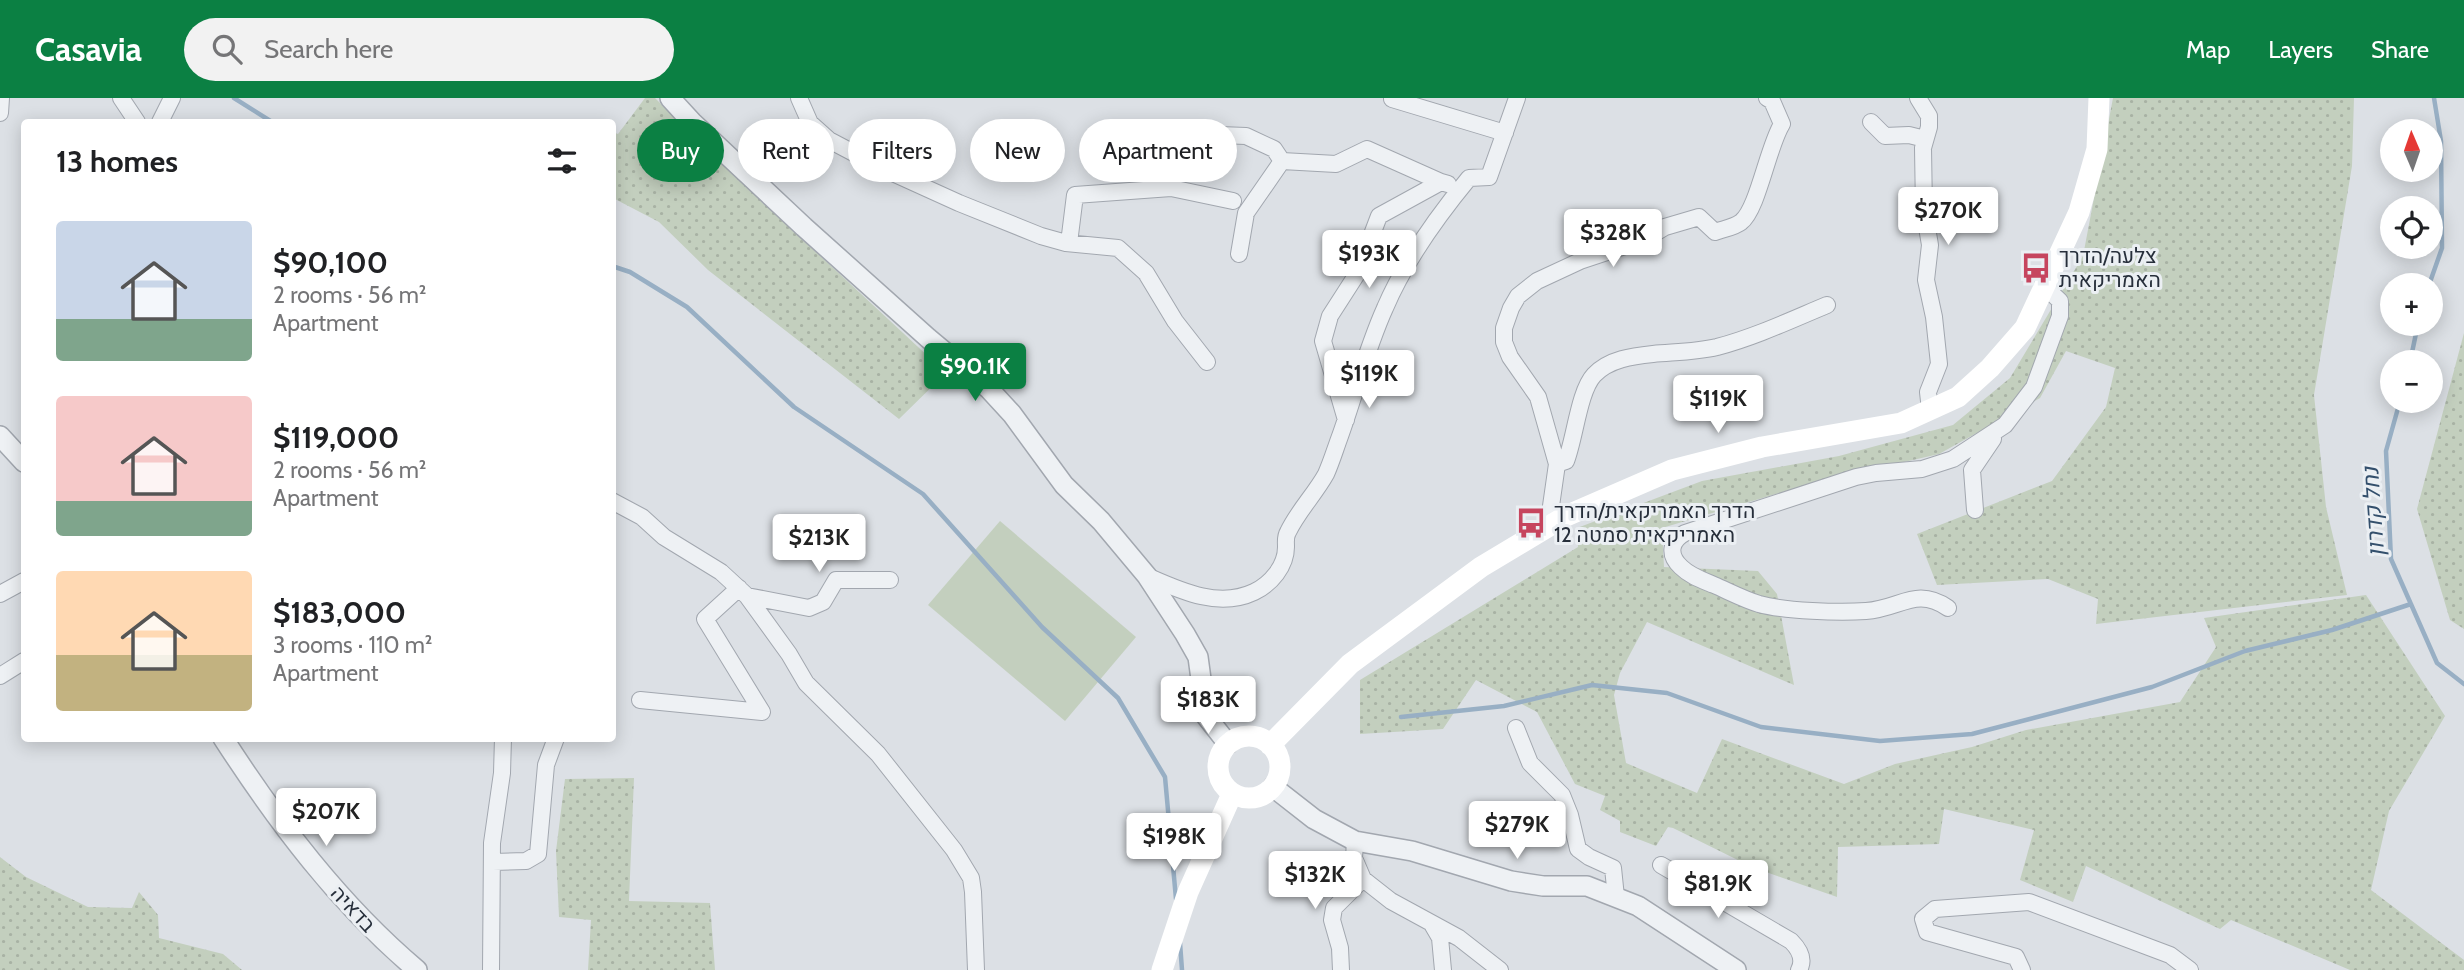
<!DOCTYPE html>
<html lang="en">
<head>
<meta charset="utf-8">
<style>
  body { margin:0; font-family:Cabin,Heebo,sans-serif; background:#f2f2f2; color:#202124; height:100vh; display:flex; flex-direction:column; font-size:26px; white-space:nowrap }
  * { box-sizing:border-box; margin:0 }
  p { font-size:23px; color:#757577 }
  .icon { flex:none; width:38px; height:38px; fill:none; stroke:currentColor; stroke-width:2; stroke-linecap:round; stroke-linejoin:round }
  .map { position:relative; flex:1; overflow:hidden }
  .drawer { position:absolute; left:21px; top:21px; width:595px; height:623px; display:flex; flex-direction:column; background:#fff; border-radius:7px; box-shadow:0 4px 18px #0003 }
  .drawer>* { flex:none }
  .guide { position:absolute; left:637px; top:21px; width:665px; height:63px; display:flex; gap:14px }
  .needle { width:46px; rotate:358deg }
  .tools { position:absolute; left:2380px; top:21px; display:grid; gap:14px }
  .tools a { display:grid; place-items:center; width:63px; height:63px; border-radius:50%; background:#fff; box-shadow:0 4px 18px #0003; font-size:35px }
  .price { position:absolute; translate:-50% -60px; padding:0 16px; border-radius:7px; background:#fff; color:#222; font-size:23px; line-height:46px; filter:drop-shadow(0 2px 4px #0008) }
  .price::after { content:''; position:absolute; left:50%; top:42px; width:21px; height:16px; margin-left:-10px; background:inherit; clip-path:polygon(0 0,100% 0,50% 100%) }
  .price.current { background:#0b8043; color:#fff }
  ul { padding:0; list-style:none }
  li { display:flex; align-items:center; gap:21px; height:175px; padding:0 35px }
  li span { display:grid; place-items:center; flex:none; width:196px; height:140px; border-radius:7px; color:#555 }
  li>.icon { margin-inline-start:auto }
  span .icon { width:84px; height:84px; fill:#fffc; stroke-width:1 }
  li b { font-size:30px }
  h2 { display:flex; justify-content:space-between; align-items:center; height:84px; padding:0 35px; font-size:30px }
  .chip { padding:0 24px; border-radius:32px; background:#fff; box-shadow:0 4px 18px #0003; font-size:24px; line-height:63px }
  .chip.current { background:#0b8043; color:#fff }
  header { display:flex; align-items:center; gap:42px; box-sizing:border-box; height:98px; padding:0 35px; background:#0b8043; color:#fff }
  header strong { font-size:33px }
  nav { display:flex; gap:38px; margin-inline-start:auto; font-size:24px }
  .search { width:490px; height:63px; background:#f2f2f2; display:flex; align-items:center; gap:18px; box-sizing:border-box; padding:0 24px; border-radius:38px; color:#757577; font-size:26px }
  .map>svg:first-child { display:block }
  .grass { fill:url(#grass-dots) }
  .park { fill:#c3cfbe }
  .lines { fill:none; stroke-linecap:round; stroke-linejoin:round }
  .stream { stroke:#98afc4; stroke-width:4.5 }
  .minor-casing { stroke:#a2a7af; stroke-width:18 }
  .tertiary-casing { stroke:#a2a7af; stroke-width:22 }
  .minor { stroke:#eef1f4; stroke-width:16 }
  .tertiary { stroke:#eef1f4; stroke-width:19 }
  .secondary { stroke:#fff; stroke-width:21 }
  .labels { text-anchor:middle; stroke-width:6; stroke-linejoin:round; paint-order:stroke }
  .poi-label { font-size:21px; fill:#272f3b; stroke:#ebeff3; text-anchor:start }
  .street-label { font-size:21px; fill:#272f3b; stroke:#ebeff3 }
  .water-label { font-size:23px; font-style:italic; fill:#334f6c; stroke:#ebeff3 }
</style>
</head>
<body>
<header>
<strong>Casavia</strong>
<div class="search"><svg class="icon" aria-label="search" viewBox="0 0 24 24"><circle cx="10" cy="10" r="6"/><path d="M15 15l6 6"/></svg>Search here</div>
<nav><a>Map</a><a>Layers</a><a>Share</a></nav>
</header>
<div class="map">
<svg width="2464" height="872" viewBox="0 0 2464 872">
  <defs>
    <pattern id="grass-dots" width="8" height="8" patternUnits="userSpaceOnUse" patternTransform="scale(1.75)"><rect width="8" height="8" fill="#c3cfbe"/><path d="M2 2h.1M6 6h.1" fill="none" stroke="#a8b2a4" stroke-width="1.8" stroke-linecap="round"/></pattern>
  </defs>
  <rect width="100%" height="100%" fill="#dce0e5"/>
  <path class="grass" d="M 645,0 L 655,0 L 714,59 L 946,275 L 899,321 L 708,172 L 659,124 L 613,100 L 612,34 L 618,36 Z
    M 2113,0 L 2354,0 L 2352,68 L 2314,297 L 2326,409 L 2347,497 L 2096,526 L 2098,501 L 2048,481 L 1937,487 L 1917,436 L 2052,383 L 2106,309 L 2115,270 L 2066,253 L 2040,300 L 1939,356 L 1813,385 L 1662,430 L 1664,469 L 1758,473 L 1777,496 L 1794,587 L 1647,524 L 1620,575 L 1614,597 L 1626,665 L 1697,695 L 1722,641 L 1844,686 L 1895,666 L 1972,649 L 2026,632 L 2180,604 L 2216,549 L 2204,520 L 2366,497 L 2445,618 L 2389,713 L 2371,792 L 2464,862 L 2464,872 L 2350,872 L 2231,822 L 2220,831 L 2086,768 L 2073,804 L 2020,782 L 2034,732 L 1944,711 L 1939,746 L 1838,749 L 1837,799 L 1752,769 L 1673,730 L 1668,729 L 1656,748 L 1620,734 L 1620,723 L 1600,712 L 1605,698 L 1575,686 L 1537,614 L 1476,582 L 1443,631 L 1360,636 L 1360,582 L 1578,449 L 1577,430 L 1702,383 L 1839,358 L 1953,327 L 2010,280 L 2083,158 Z
    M 2464,235 L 2464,531 L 2450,522 L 2417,411 Z
    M 634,680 L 629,803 L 710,805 L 715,872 L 588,872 L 591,822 L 559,819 L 556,753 L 565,681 Z
    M 0,759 L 26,779 L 88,809 L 132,810 L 139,794 L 158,817 L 159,840 L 223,856 L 242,872 L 0,872 Z"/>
  <path class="park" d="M 1000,423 L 1136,539 L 1065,623 L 928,507 Z"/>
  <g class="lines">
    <path class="stream" d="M 234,0 L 272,24
      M 612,168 L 630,174 L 687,209 L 794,309 L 923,396 L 1042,529 L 1118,600 L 1165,679 L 1176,801
      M 2429,187 L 2442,150 L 2441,43 L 2434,0
      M 2410,264 L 2418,226
      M 2400,303 L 2386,353 L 2391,461 L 2437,565 L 2464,586
      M 1401,619 L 1504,608 L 1592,587 L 1667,595 L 1761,629 L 1880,643 L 1972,636 L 2152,589 L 2245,553 L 2332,532 L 2411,506
      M 1180,845 L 1182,872"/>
    <g class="minor-casing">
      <path id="minor" d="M 121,0 L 137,24
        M 799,0 L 810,25 L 829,42 L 884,71 L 959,105 L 1041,138 L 1066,145 L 1118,150 L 1146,175 L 1175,223 L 1207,264
        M 1918,0 L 1929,18 L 1929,29 L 1923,50 L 1924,112 L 1930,147 L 1926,182 L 1934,219 L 1939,266 L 1928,294 L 1930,312
        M 1392,1 L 1505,35
        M 0,15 L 1,0
        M 160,24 L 172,0
        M 1871,24 L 1885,38 L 1909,37 L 1925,41
        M 1117,30 L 1168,35 L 1246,38 L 1274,51 L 1282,63 L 1336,66 L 1367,51 L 1441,84
        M 1069,145 L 1075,97 L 1171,90 L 1233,103
        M 1239,156 L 1246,115 L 1282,63
        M 1346,322 L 1323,243 L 1330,218 L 1357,176 L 1379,118 L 1441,84 L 1448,86
        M 1557,366 L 1566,363 C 1575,340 1579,293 1594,277 C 1609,261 1633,258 1653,256 C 1674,254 1696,254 1717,249 C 1755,239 1791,222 1827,207
        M 612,403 L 642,419 L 664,439 L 721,474 L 747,498 L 789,556 L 806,585 L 878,656 L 954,752 L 971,780 L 973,794 L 976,872
        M 1975,412 L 1972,372 L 1993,341
        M 1548,429 L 1557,366 L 1538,299 L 1510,259 L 1504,244 L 1504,230 L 1511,210 L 1518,198 L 1537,183 L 1580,163 L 1643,142 L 1665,129 L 1699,119 L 1715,134 C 1723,131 1735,129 1741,124 C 1758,111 1768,48 1782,26 L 1772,3 L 1767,0
        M 1147,478 C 1179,492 1218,511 1254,494 C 1271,486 1286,468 1286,449 C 1286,443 1285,439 1288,434 C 1298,413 1315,396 1326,376 C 1331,365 1335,352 1339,341 C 1355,297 1366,252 1385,210 C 1405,163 1436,120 1469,80 L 1489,79 L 1517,0
        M 0,496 L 24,483
        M 747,498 L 809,510 L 823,504 L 836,482 L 890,482
        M 1948,510 C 1916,488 1900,511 1866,513 C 1839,515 1785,513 1759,506 C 1743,501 1728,493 1714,487 C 1702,482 1690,478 1681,469 C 1668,457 1670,443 1685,435 L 1856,379 L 1876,375 L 1922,371 L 1953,361 L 2005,327 L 2034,289 L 2060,218 L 2060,203 L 2044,188
        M 0,578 L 24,563
        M 640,602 L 762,614 L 705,521 L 739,490
        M 1516,630 L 1530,665 L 1562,697 L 1570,717 L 1578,751 L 1589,759 L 1613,770 L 1616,799
        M 1355,743 L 1354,760 L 1363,781 L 1391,803 L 1459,840 L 1500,872
        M 493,764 L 526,763 L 538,756 L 546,667 L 556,640
        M 1661,767 L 1791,843 C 1799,851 1805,861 1799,872
        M 1433,828 L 1440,840 L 1443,872
        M 491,872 L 492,745 L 502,675 L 503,640
        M 1341,872 L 1340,850 L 1332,822 L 1334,810 L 1363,781
        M 2022,872 L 2016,859 L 1927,834 L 1923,821 L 1935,811 L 2029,804 L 2170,857 L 2190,872"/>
    </g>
    <g class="tertiary-casing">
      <path id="tertiary" d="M 670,0 L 692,24 L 804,129 L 928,240 L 989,291 L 1012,316 L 1064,387 L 1101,423 L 1147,478 L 1185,536 L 1198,559 L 1206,618 L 1228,646
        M 0,338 L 24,364
        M 223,640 C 278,725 339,806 417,872
        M 1273,689 L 1314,721 L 1355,743 L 1412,753 L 1511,783 L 1543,788 L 1587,788 L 1638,808 L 1736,872"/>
    </g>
    <use href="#minor" class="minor"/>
    <use href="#tertiary" class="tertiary"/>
    <path class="secondary" d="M1218 669a31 31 0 1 1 62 0a31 31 0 1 1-62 0Z
      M 1270,647 L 1350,566 L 1481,469 L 1566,418 L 1672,372 L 1762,349 L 1901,325 L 1958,299 L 1990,270 L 2025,230 L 2079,114 L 2097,51 L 2099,0
      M 1162,872 L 1188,794 L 1232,696"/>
  </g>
  <defs>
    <g id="bus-bare" transform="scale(2.415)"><path d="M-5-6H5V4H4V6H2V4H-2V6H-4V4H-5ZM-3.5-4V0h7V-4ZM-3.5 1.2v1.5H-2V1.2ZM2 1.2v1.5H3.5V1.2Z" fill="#c6455e" stroke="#ebeff3" stroke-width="2.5" paint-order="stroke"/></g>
  </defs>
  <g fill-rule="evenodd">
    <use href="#bus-bare" x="2036" y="170"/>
    <use href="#bus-bare" x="1531" y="425"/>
  </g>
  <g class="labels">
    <g class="poi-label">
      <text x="2059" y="165">צלעה/הדרך<tspan x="2059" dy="24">האמריקאית</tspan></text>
      <text x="1554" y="420">הדרך האמריקאית/הדרך<tspan x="1554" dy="24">האמריקאית סמטה 12</tspan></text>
    </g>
    <g class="street-label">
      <text transform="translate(353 811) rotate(47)" y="7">בדאיה</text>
    </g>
    <g class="water-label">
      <text transform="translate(2373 414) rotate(-94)" y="8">נחל קדרון</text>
    </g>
  </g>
</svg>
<div class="tools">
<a><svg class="needle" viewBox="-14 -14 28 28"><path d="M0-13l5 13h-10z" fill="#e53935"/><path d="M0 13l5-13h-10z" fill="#757577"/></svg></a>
<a><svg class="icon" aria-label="locate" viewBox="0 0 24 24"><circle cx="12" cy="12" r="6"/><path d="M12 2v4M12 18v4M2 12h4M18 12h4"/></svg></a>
<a>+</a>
<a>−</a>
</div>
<b class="price" style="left:1948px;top:149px">$270K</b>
<b class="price" style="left:1613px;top:171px">$328K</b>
<b class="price" style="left:1369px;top:192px">$193K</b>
<b class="price current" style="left:975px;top:305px">$90.1K</b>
<b class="price" style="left:1369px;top:312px">$119K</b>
<b class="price" style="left:1718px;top:337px">$119K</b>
<b class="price" style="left:819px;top:476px">$213K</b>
<b class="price" style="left:1208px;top:638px">$183K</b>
<b class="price" style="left:326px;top:750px">$207K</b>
<b class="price" style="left:1517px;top:763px">$279K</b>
<b class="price" style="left:1174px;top:775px">$198K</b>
<b class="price" style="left:1315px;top:813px">$132K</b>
<b class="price" style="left:1718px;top:822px">$81.9K</b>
<div class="guide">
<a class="chip current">Buy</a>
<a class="chip">Rent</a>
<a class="chip">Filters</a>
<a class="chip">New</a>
<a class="chip">Apartment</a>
</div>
<section class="drawer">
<h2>13 homes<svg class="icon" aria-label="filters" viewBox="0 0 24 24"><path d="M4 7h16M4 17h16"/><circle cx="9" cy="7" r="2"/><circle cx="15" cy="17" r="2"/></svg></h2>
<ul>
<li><span style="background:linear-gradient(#c9d6e8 70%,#7fa58c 0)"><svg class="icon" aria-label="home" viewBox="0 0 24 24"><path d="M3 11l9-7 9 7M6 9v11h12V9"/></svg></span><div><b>$90,100</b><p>2 rooms · 56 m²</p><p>Apartment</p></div></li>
<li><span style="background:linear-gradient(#f6c9c9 75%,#7fa58c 0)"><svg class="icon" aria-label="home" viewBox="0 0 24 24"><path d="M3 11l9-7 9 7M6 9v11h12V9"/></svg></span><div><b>$119,000</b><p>2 rooms · 56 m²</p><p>Apartment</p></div></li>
<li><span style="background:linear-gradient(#ffd9b3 60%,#c2b280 0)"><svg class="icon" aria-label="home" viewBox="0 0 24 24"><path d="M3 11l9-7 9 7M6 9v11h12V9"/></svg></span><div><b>$183,000</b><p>3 rooms · 110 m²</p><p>Apartment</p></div></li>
</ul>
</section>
</div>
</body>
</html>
